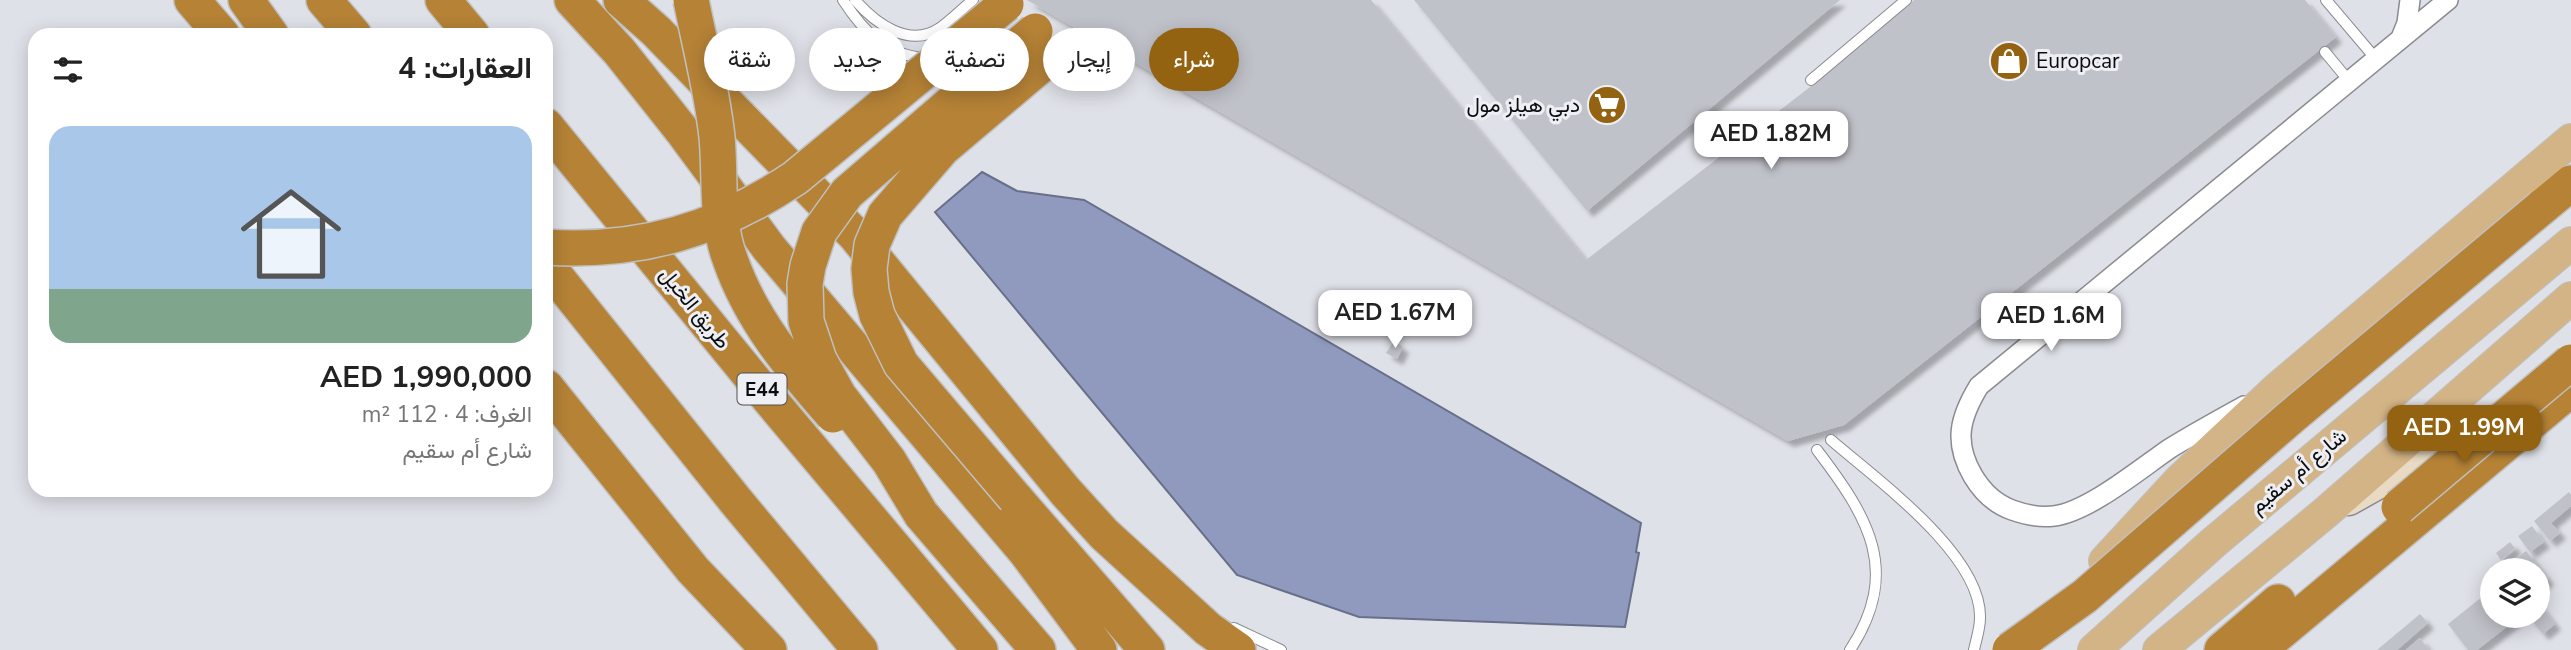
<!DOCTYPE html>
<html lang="ar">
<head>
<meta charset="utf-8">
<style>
  body { margin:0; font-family:"Nunito Sans",Vazirmatn,sans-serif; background:#f2f2f2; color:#222; direction:rtl; height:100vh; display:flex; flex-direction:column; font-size:26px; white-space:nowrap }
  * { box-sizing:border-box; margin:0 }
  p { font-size:23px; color:#767676 }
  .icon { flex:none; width:38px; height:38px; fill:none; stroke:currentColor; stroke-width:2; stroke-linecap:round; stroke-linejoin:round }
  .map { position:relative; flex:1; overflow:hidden; direction:ltr }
  .details { position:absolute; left:28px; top:28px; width:525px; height:469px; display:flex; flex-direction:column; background:#fff; border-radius:21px; box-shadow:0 4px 18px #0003; direction:rtl }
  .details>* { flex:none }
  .guide { position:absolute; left:574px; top:28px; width:665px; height:63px; direction:rtl; display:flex; gap:14px }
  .tools { position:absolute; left:2480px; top:558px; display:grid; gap:14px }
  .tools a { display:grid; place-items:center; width:70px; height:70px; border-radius:50%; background:#fff; box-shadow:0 4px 18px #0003; font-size:35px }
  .price { position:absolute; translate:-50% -60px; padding:0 16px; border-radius:14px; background:#fff; color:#222; font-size:23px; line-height:46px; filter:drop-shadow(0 2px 4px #0008) }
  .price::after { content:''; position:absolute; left:50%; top:42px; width:21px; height:16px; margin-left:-10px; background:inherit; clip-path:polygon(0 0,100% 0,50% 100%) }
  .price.selected { background:#936311; color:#fff }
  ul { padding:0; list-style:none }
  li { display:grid; align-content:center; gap:14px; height:371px; padding:0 21px }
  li+li { border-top:2px solid #e0e0e0 }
  li span { display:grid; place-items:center; height:217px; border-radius:21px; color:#555 }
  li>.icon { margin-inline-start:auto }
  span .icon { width:126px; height:126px; fill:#fffc; stroke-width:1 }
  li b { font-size:30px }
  h2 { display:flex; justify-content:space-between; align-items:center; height:84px; padding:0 21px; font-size:30px }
  .chip { padding:0 24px; border-radius:32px; background:#fff; box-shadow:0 4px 18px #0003; font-size:24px; line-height:63px }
  .chip.selected { background:#936311; color:#fff }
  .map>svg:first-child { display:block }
  .water { fill:#9099be; stroke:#686f89; stroke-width:2 }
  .building { fill:#c0c2c9; filter:url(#shadow) }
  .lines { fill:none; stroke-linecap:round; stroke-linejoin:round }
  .lane-casing { stroke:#898b91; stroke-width:12 }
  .street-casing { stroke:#898b91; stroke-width:22 }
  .secondary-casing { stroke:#898b91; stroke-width:31 }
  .primary-casing { stroke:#c0c0c0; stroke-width:34 }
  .highway-casing { stroke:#c0c0c0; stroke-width:38 }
  .lane { stroke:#fff; stroke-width:10 }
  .street { stroke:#fff; stroke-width:19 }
  .secondary { stroke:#e9dac3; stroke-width:28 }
  .primary { stroke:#d3b486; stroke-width:32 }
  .highway { stroke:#b58236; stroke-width:35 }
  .highway-bridge-casing { stroke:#c0c0c0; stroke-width:38; stroke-linecap:butt }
  .highway-bridge { stroke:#b58236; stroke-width:35 }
  .labels { text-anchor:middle; stroke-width:6; stroke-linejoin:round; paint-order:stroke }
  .shield { fill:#edeff5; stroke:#4f5053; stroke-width:2 }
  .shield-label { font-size:19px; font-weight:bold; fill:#0b0c0e }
  .poi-label { font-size:21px; fill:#0b0c0e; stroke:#edeff5; text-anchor:start }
  .street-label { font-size:21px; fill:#0b0c0e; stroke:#edeff5 }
</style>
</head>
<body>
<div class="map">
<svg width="2571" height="650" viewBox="0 0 2571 650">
  <defs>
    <filter id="shadow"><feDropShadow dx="6" dy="6" stdDeviation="2" flood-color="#0004"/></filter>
  </defs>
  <rect width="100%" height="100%" fill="#dfe1e8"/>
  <path class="water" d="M 982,172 L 1017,191 L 1084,200 L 1641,523 L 1636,552 L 1639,553 L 1625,627 L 1359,617 L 1237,575 L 935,212 Z"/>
  <path class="building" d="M 1027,0 L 1371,0 L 1586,260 L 1810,87 L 1914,0 L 2305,0 L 2336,37 L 1844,425 L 1788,441 Z
    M 1414,0 L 1840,0 L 1587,211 Z
    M 1394,341 L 1403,347 L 1397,359 L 1386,353 Z
    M 2569,492 L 2571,495 L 2571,506 L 2551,523 L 2560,533 L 2550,541 L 2534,521 Z
    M 2532,526 L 2544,542 L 2530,552 L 2518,536 Z
    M 2510,542 L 2515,548 L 2501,560 L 2496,553 Z
    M 2526,551 L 2548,579 L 2538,587 L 2538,570 L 2502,570 Z
    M 2492,589 L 2492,616 L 2516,616 L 2518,618 L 2477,650 L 2468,650 L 2448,624 Z
    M 2538,603 L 2555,624 L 2543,634 L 2528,616 L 2538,616 Z
    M 2420,614 L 2428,623 L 2397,650 L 2377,650 Z
    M 2420,638 L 2429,650 L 2406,650 Z"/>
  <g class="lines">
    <g class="lane-casing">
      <path id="lane" d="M 843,0 C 863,31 886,55 924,58
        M 855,0 C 875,23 909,49 940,28 C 951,20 962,9 973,0
        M 2326,0 L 2376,59
        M 2325,52 L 2349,81
        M 1811,80 L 1906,0
        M 1831,440 C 1876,479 1982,555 1980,618 C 1980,629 1976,640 1974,650
        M 1817,450 C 1868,517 1902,571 1850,650
        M 1234,628 L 1281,650"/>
    </g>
    <g class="street-casing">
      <path id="street" d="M 2401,38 L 2407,23 L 2410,0
        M 2244,406 C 2219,420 2193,434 2169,449 C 2140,469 2088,512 2054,516 C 2039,518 2026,515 2012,510 C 1995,504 1982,491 1973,476 C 1953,442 1960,417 1979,386 L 2448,0"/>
    </g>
    <g class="secondary-casing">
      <path id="secondary" d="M 2349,501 L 2467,435"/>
    </g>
    <g class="primary-casing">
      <path id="primary" d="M 2105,561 L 2178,482 L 2278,388 L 2571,140
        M 2094,650 L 2213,543 L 2571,243
        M 2159,650 L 2325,513 L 2571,298"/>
    </g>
    <g class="highway-casing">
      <path id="highway" d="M 192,0 L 222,35
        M 246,0 L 271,35
        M 324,0 L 354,35
        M 443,0 L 472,35
        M 572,0 L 619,51 L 684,133 L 769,248 L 1026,552 L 1099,650
        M 621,0 L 656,31 L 855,235 L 1065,491 L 1104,534 L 1208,629 L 1238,650
        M 546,126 L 761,389 L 980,650
        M 2542,207 L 2571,183
        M 546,264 L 735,500 L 860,650
        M 546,387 L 693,570 L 769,650
        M 1015,498 L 1147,650
        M 921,514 L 1038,650
        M 2222,650 L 2278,602
        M 2259,650 L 2571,389"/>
    </g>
    <use href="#lane" class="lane"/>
    <use href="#street" class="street"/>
    <use href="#secondary" class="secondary"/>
    <use href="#primary" class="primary"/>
    <use href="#highway" class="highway"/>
    <g class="highway-bridge-casing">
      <path id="highway-bridge" d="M 691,0 C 700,45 712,91 717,137 C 721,178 715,220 730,259 C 751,320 791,367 833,415
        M 546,247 C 640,253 717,230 795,178 L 1006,4
        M 1015,498 L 901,364 L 877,315 L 871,292 L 869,269 L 872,245 L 885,215 L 942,149 L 1046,61
        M 2399,507 L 2571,362
        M 921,514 L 889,461 L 839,396 L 819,360 L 806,321 L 805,284 L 808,266 L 819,232 L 847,193 L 1035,31
        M 2010,650 L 2085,596 L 2291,417 L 2542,207"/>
    </g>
    <use href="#highway-bridge" class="highway-bridge"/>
  </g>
  <defs>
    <g id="shop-disc" transform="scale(2.0125)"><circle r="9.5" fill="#936311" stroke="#edeff5"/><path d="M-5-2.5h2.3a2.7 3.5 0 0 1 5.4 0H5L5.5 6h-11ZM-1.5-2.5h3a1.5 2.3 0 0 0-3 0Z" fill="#fff"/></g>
    <g id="supermarket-disc" transform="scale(2.0125)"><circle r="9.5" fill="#936311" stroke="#edeff5"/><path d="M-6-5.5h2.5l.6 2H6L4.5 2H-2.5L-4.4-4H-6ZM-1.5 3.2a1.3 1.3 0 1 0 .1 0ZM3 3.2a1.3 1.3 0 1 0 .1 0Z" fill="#fff"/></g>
  </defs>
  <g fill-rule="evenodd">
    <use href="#shop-disc" x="2009" y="61"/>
    <use href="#supermarket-disc" x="1607" y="105"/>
  </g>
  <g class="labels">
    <rect class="shield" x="737.5" y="373.5" width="49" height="31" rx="5"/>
    <g class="shield-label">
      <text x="762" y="396">E44</text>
    </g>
    <g class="poi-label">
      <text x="2036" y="68">Europcar</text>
      <text x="1580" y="112" text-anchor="end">دبي هيلز مول</text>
    </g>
    <g class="street-label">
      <text transform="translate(695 308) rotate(51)" y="7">طريق الخيل</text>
      <text transform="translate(2298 471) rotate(-40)" y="7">شارع أم سقيم</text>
    </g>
  </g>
</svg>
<div class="tools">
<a><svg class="icon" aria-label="layers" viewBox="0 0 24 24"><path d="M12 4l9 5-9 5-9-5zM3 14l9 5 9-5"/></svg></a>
</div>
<b class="price" style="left:1771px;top:171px">AED 1.82M</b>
<b class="price" style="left:1395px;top:350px">AED 1.67M</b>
<b class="price" style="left:2051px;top:353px">AED 1.6M</b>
<b class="price selected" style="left:2464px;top:465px">AED 1.99M</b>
<div class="guide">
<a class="chip selected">شراء</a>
<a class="chip">إيجار</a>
<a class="chip">تصفية</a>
<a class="chip">جديد</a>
<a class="chip">شقة</a>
</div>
<section class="details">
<h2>العقارات: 4<svg class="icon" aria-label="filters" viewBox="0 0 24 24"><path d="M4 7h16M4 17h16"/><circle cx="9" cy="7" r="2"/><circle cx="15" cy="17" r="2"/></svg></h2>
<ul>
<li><span style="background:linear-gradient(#a9c7e8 75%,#7fa58c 0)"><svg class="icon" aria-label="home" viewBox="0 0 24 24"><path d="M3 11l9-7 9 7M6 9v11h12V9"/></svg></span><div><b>AED 1,990,000</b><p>الغرف: 4 · 112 m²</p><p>شارع أم سقيم</p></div></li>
</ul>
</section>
</div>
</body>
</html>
